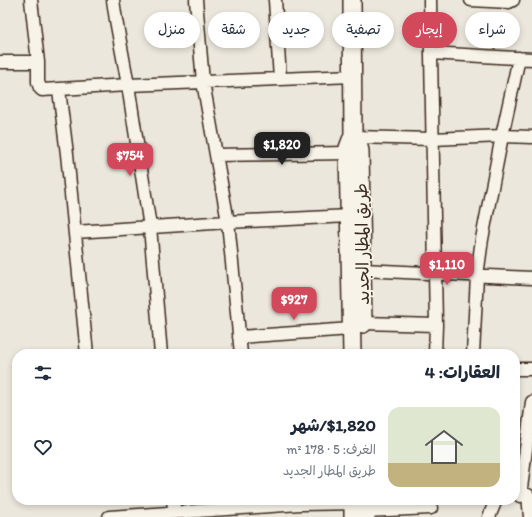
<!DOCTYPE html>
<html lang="ar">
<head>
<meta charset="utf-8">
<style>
  body { margin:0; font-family:Itim,"Playpen Sans Arabic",sans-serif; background:#f2f2f3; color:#1f2937; direction:rtl; height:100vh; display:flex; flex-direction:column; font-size:15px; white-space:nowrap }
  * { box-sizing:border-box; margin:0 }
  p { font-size:13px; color:#747a83 }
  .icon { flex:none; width:22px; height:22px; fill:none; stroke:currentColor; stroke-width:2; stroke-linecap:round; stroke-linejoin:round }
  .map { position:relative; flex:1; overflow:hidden; direction:ltr }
  .panel { position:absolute; left:12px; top:349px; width:508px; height:156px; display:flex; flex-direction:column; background:#fff; border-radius:16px; box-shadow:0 2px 6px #0003; direction:rtl }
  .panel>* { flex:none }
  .banner { position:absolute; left:12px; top:12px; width:508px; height:36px; direction:rtl; display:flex; gap:8px }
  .price { position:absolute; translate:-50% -34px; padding:0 9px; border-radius:8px; background:#d1495b; color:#fff; font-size:13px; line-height:26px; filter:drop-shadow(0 1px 2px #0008) }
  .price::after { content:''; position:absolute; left:50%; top:24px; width:12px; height:9px; margin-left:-6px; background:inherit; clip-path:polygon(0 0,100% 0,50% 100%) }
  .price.active { background:#222; color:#fff }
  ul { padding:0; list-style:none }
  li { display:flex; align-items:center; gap:12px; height:100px; padding:0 20px }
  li+li { border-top:1px solid #e0e1e3 }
  li span { display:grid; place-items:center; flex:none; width:112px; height:80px; border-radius:12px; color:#555 }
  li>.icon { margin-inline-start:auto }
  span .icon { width:48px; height:48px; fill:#fffc; stroke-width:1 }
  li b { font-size:17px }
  h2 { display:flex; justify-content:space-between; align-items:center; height:48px; padding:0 20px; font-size:17px }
  .chip { padding:0 14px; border-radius:18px; background:#fff; box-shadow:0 2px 6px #0003; font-size:14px; line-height:36px }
  .chip.active { background:#d1495b; color:#fff }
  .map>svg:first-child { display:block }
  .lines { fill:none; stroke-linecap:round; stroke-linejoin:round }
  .street-casing { stroke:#3b2a1e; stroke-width:15 }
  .secondary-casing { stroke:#3b2a1e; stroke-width:20 }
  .street { stroke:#f7f3e8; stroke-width:12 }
  .secondary { stroke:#f7f3e8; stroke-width:17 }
  .labels { text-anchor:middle; stroke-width:3.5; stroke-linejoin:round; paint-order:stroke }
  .street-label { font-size:17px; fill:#3b2a1e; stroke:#f7f3e8 }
</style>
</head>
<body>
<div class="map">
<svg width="532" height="517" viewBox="0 0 532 517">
  <rect width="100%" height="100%" fill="#ece7dc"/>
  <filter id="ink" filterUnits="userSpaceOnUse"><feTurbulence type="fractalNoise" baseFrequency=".025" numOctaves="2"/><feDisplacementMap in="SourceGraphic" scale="8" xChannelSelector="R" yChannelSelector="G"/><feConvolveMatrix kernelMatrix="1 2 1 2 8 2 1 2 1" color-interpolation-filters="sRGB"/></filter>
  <g filter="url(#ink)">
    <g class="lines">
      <g class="street-casing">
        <path id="street" d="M 31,0 L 38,62 L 38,82 L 40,88 L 42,90 L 128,85 L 353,76
          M 113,0 L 116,20 L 128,85 L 150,227 L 161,354
          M 196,0 L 203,82 L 228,222 L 241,354
          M 275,0 L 280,79
          M 430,0 L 436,325 L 435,354
          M 471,0 L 509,2 L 513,0
          M 431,53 L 532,59
          M 0,62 L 38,62
          M 59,90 L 67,154 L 87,354
          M 353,137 L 432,139 L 502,136 L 532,137
          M 216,155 L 348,153
          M 75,232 L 228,222 L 349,216
          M 362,270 L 532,278
          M 363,323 L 436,325
          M 239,337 L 351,329
          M 473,354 L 477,276 L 482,239 L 502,136 L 519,58
          M 515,369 L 532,369
          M 528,495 L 530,517
          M 520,496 L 532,402
          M 173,500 L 175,517
          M 366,511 L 431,508
          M 109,517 L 300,504 L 361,503
          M 489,517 L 496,500"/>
      </g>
      <g class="secondary-casing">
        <path id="secondary" d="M 353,137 L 358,143 L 360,151 L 363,324
          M 352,354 L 348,148 L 351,140 L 353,137 L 352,0
          M 353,500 L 353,517
          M 366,500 L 366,517"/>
      </g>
      <use href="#street" class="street"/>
      <use href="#secondary" class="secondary"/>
    </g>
  </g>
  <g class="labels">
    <g class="street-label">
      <text transform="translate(362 244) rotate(-91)" y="6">طريق المطار الجديد</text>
    </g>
  </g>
</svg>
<b class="price active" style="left:282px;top:166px">$1,820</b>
<b class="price" style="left:130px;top:177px">$754</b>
<b class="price" style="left:447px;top:286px">$1,110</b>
<b class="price" style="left:294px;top:321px">$927</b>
<div class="banner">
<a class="chip">شراء</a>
<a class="chip active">إيجار</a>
<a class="chip">تصفية</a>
<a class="chip">جديد</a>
<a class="chip">شقة</a>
<a class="chip">منزل</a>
</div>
<section class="panel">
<h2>العقارات: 4<svg class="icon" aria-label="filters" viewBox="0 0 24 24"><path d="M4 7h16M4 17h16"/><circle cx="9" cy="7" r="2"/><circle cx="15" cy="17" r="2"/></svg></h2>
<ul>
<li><span style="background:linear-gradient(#dfe7d0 70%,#c2b280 0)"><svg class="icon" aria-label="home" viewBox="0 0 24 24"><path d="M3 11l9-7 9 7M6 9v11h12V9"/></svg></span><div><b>$1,820/شهر</b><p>الغرف: 5 · 178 m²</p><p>طريق المطار الجديد</p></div><svg class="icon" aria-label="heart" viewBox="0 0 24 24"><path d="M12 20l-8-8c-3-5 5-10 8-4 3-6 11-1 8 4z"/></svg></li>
</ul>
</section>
</div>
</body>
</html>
